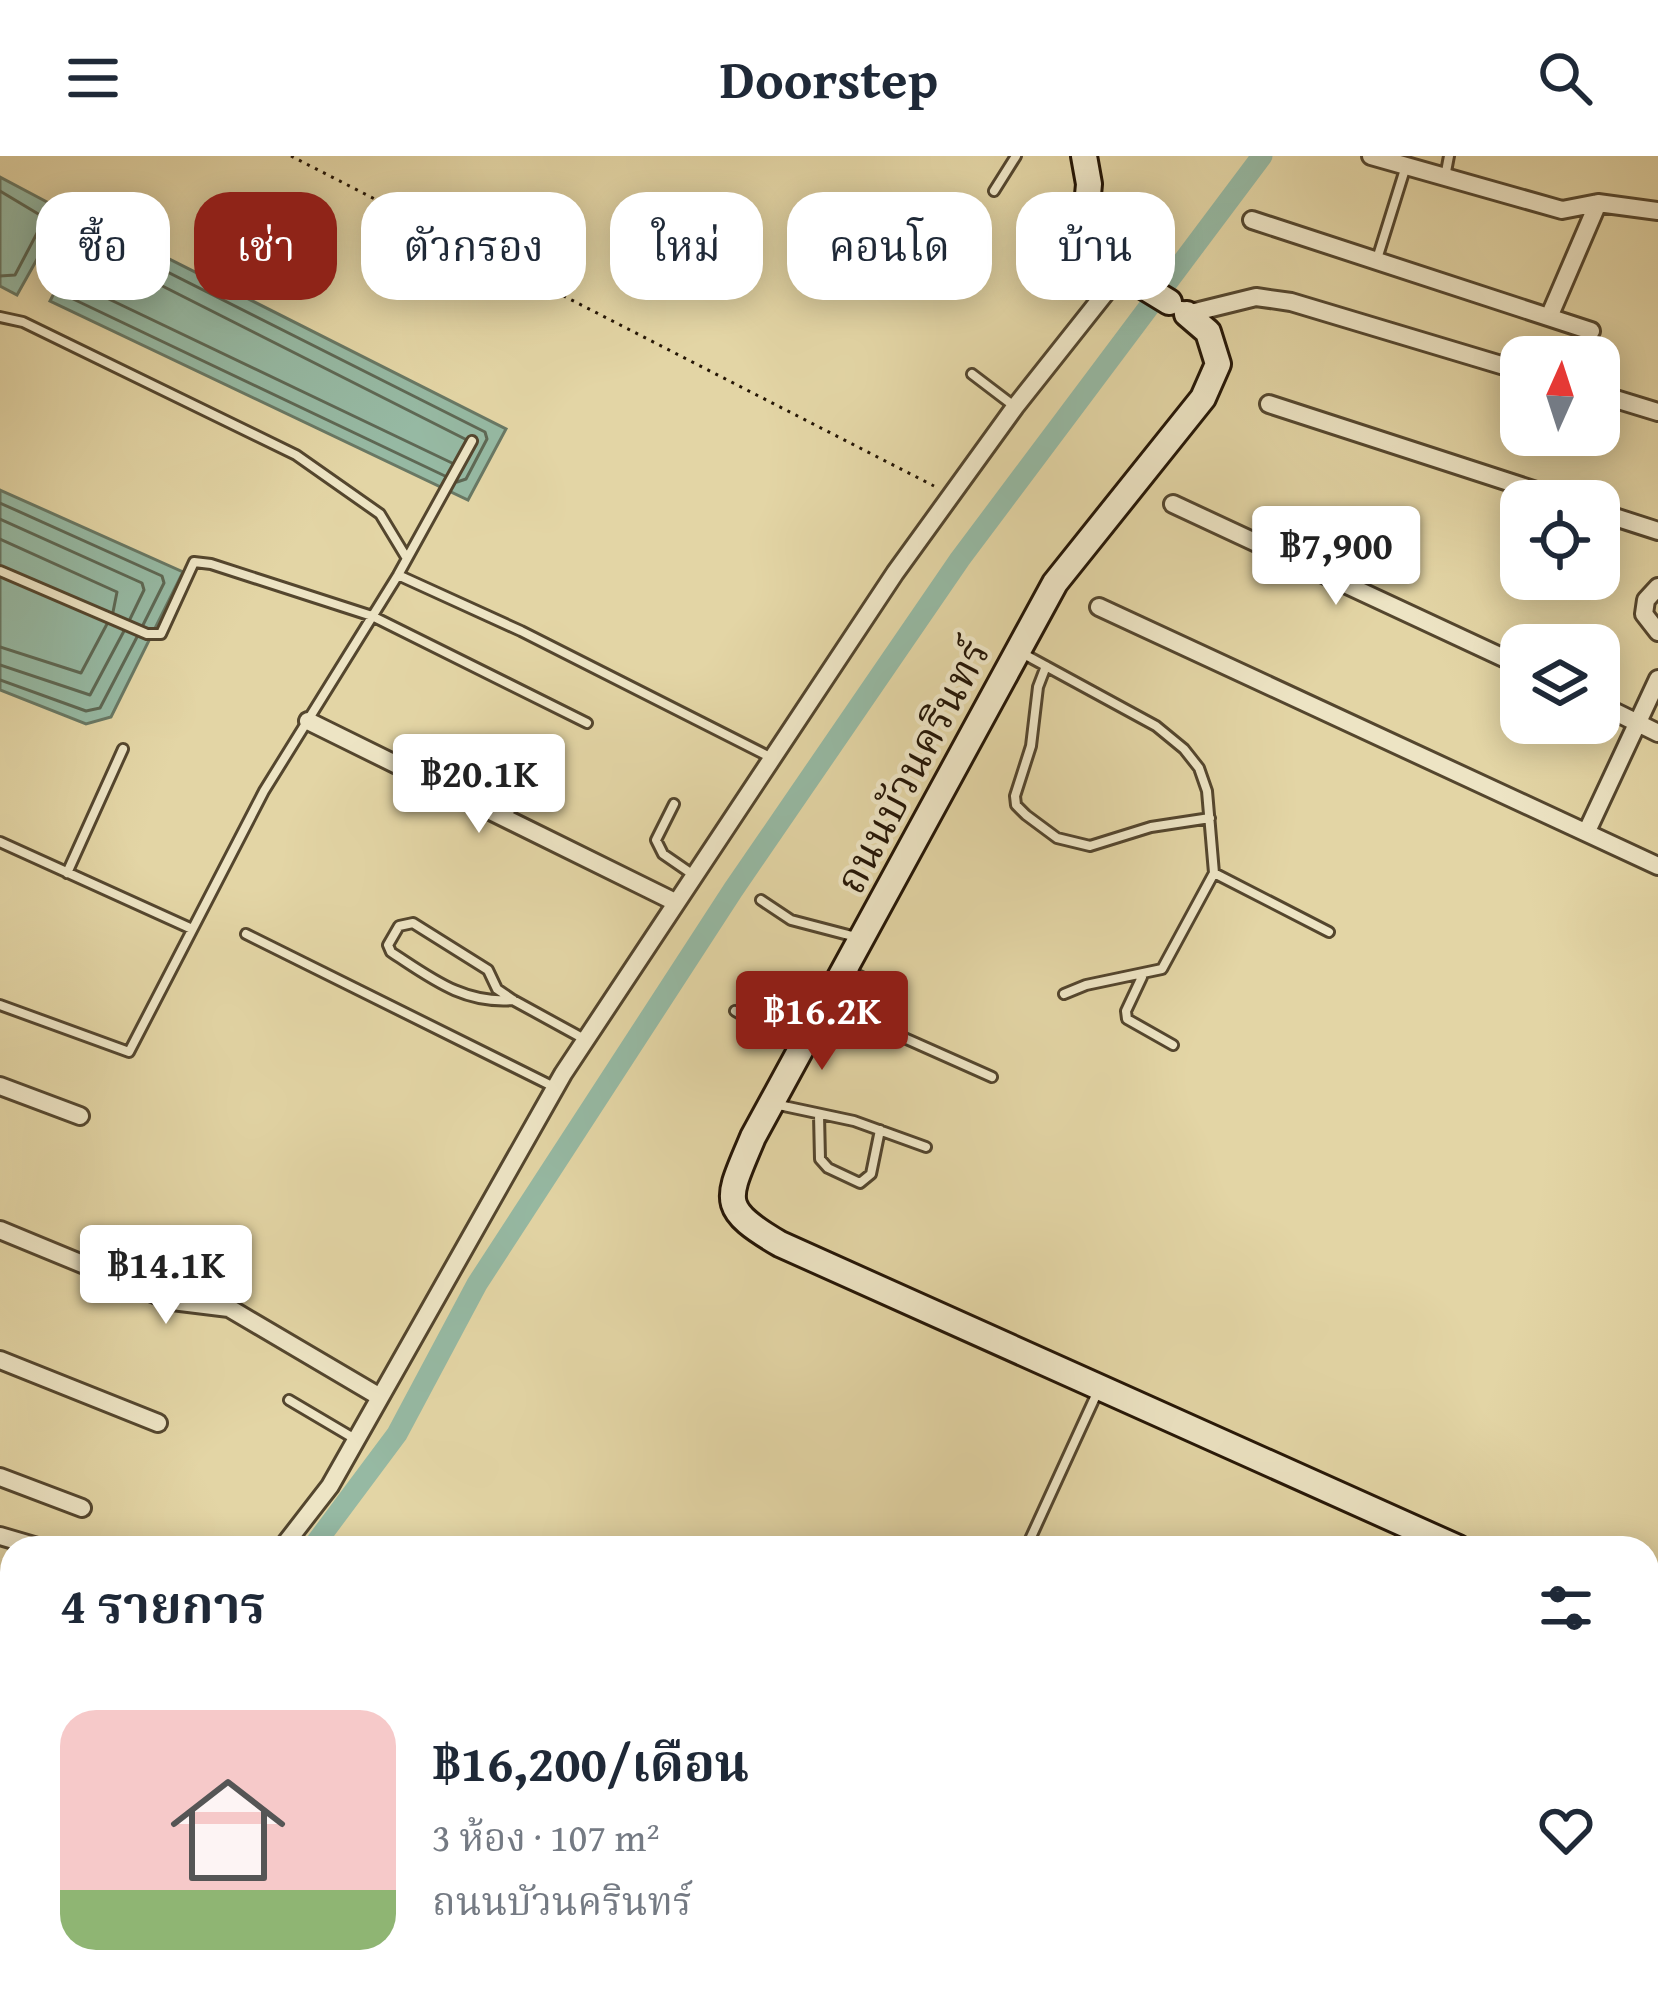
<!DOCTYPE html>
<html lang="th">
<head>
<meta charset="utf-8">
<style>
  body { margin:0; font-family:"Gentium Book Plus","Noto Serif Thai",serif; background:#f6f6f7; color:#1f2937; height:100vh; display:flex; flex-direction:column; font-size:45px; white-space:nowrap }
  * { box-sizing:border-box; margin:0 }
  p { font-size:39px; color:#747a83 }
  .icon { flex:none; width:66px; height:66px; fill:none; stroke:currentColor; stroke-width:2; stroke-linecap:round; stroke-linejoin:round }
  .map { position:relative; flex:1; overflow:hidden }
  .side { position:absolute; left:0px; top:1380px; width:1659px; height:471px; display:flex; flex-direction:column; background:#fff; border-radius:36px 36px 0 0; box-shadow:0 6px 30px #0003 }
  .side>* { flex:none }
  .guide { position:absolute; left:36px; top:36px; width:1587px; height:108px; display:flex; gap:24px }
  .needle { width:78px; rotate:3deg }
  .controls { position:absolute; left:1500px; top:180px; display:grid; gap:24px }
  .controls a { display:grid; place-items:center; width:120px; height:120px; border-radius:24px; background:#fff; box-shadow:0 6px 30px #0003; font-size:60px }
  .price { position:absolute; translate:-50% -102px; padding:0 27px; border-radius:12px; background:#fff; color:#222; font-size:39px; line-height:78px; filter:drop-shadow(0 3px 6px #0008) }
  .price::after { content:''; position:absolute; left:50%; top:72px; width:36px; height:27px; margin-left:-18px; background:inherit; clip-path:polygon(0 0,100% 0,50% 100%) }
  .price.active { background:#8f2418; color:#fff }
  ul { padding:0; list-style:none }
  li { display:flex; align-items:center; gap:36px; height:300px; padding:0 60px }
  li+li { border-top:3px solid #e0e1e3 }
  li span { display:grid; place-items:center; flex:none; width:336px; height:240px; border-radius:36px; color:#555 }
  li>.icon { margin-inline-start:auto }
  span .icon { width:144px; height:144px; fill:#fffc; stroke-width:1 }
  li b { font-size:51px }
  h2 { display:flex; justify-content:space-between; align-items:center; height:144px; padding:0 60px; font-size:51px }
  .pill { padding:0 42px; border-radius:36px; background:#fff; box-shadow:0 6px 30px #0003; font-size:42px; line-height:108px }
  .pill.active { background:#8f2418; color:#fff }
  header { display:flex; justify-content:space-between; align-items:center; height:156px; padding:0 60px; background:#fff; font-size:54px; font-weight:600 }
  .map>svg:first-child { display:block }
  .water { fill:#96b9a3; stroke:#697864; stroke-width:3 }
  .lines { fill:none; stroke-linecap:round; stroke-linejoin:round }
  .shore { stroke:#5e6854; stroke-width:3 }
  .canal { stroke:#96b9a3; stroke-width:21 }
  .lane-casing { stroke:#54462e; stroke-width:14 }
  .street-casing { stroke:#54462e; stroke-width:22 }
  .secondary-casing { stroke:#251606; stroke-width:30 }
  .path { stroke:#251606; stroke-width:3; stroke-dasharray:3 6; stroke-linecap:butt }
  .lane { stroke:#ede4c4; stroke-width:8 }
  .street { stroke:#ede4c4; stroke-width:16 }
  .secondary { stroke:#ede4c4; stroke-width:24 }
  .labels { text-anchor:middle; stroke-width:9; stroke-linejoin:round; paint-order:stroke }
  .street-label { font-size:42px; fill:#251606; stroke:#ede4c4 }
</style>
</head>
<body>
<header><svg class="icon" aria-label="menu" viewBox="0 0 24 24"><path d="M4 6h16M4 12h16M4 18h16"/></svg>Doorstep<svg class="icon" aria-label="search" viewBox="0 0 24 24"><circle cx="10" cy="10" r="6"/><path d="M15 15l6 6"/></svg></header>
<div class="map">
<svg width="1658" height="1849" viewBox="0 0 1658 1849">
  <rect width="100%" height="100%" fill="#e3d5a5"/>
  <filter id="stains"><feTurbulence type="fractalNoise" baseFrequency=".00167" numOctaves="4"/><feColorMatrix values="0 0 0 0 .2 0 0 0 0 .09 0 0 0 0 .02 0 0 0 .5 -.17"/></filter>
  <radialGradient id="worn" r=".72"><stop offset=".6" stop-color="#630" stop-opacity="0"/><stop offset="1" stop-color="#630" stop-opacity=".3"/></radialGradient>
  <path class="water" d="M 0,21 L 64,55 L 17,139 L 0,130 Z
    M 92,64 L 506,273 L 468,344 L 50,145 Z
    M 0,334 L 183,416 L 111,561 L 86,568 L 0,534 Z"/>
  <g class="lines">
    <path class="shore" d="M 0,35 L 45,62 L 15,119 L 0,120
      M 452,307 L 92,135 L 89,128 L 101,106 L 109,103 L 465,283
      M 445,320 L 71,142 L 69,135 L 95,85 L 102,83 L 485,276 L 487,283 L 466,323 L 457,326
      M 0,347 L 162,420 L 164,427 L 143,469
      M 0,363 L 142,427 L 144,434 L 130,463
      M 0,383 L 117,436 L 113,456
      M 0,491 L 81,517 L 107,468
      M 0,509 L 90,539 L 124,475
      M 0,524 L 86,555 L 100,552 L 137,481"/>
    <path class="canal" d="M 312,1392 L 397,1278 L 477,1128 L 733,734 L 960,403 L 1262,0
      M 28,1849 L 34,1839"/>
    <g class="lane-casing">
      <path id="lane" d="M 1445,21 L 1449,0
        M 994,35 L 1016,0
        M 1377,103 L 1406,10
        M 0,161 L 23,166 L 296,299 L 380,358 L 406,401
        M 972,218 L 1014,250
        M 0,415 L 147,478 L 161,478 L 194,406 L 211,408 L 372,460 L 587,567
        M 398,419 L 521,475 L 770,601
        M 1020,496 L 1156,570 L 1184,593 L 1199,612 L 1207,635 L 1214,717 L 1162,813 L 1086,829 L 1064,838
        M 1046,510 L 1038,531 L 1031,590 L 1015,640 L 1016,649 L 1026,659 L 1057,682 L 1090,690 L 1151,671 L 1210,662
        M 496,609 L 521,631 L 506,663
        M 674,648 L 656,684 L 663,698 L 692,718
        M 0,686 L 192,773
        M 67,717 L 123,593
        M 1214,717 L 1329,776
        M 761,744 L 791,764 L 856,781
        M 246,778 L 554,931
        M 847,814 L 887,833
        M 1142,821 L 1126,855 L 1127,863 L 1173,889
        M 513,844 C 463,848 431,822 391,796 L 388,789 L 399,770 L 413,767 L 488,814 L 497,833 L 513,844 L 586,884
        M 828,848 L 992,921
        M 0,849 L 129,896 L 264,635 L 398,419 L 472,285
        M 735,855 L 795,889
        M 779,949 L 854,965 L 926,991
        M 819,959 L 820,1003 L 828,1012 L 860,1027 L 871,1018 L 880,974
        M 289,1244 L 355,1283
        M 1026,1392 L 1097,1237
        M 0,1546 L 12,1549
        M 1647,1673 L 1658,1654
        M 1647,1714 L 1658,1695"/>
    </g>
    <g class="street-casing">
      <path id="street" d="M 1371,0 L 1562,54 L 1598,47 L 1658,55
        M 1252,64 L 1591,175
        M 1182,154 L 1187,158 L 1256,141 L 1291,146 L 1521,215
        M 1549,161 L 1598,47
        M 1599,238 L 1658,256
        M 1269,248 L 1567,345
        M 1173,348 L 1521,510
        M 1599,356 L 1658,375
        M 1658,431 L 1646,444 L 1644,458 L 1658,476
        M 1099,451 L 1658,710
        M 1599,548 L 1658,577
        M 308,565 L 675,746
        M 1587,675 L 1658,523
        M 0,930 L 80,960
        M 0,1074 L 172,1145 L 229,1152 L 380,1241
        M 0,1204 L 158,1267
        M 0,1321 L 82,1352
        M 0,1380 L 41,1392
        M 282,1392 L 330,1330 L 563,918 L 895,417 L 1015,251 L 1122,116 L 1127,120
        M 0,1474 L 12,1477
        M 0,1830 L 12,1811
        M 154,1839 L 172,1849
        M 427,1839 L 445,1849"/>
    </g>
    <g class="secondary-casing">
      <path id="secondary" d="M 1084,0 L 1089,28 L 1084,83 L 1122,116
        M 1133,124 L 1169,146
        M 1187,158 L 1208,176 L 1218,208 L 1203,242 L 1055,427 L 753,981 C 727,1044 717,1051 780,1088 L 1458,1392
        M 1647,1481 L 1658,1487"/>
    </g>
    <path class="path" d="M 291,0 L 934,330
      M 0,1425 L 6,1403"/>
    <use href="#lane" class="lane"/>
    <use href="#street" class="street"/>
    <use href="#secondary" class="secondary"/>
  </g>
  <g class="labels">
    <g class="street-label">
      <text transform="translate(912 610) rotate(-62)" y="15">ถนนบัวนครินทร์</text>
    </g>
  </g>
  <rect width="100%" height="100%" filter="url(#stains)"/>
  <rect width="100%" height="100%" fill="url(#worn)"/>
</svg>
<div class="controls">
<a><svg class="needle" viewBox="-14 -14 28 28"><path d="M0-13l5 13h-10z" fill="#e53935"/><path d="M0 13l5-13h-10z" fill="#747a83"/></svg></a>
<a><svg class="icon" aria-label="locate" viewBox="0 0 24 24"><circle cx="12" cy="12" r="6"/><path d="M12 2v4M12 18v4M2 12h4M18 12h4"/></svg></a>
<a><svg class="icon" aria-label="layers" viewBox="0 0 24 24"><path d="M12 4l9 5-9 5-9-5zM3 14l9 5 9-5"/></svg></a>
</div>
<b class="price" style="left:1336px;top:452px">฿7,900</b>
<b class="price" style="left:479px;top:680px">฿20.1K</b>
<b class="price active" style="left:822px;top:917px">฿16.2K</b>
<b class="price" style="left:166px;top:1171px">฿14.1K</b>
<div class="guide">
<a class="pill">ซื้อ</a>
<a class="pill active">เช่า</a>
<a class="pill">ตัวกรอง</a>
<a class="pill">ใหม่</a>
<a class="pill">คอนโด</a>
<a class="pill">บ้าน</a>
</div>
<section class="side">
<h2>4 รายการ<svg class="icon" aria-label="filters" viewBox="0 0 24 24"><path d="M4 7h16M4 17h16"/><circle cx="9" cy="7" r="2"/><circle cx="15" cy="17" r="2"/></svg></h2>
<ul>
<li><span style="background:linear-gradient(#f6c9c9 75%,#8fb573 0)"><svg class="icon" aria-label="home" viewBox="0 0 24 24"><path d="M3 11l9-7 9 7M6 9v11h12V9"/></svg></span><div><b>฿16,200/เดือน</b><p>3 ห้อง · 107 m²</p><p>ถนนบัวนครินทร์</p></div><svg class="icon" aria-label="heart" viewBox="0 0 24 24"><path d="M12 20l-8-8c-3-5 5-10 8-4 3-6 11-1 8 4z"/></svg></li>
</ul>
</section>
</div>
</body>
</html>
